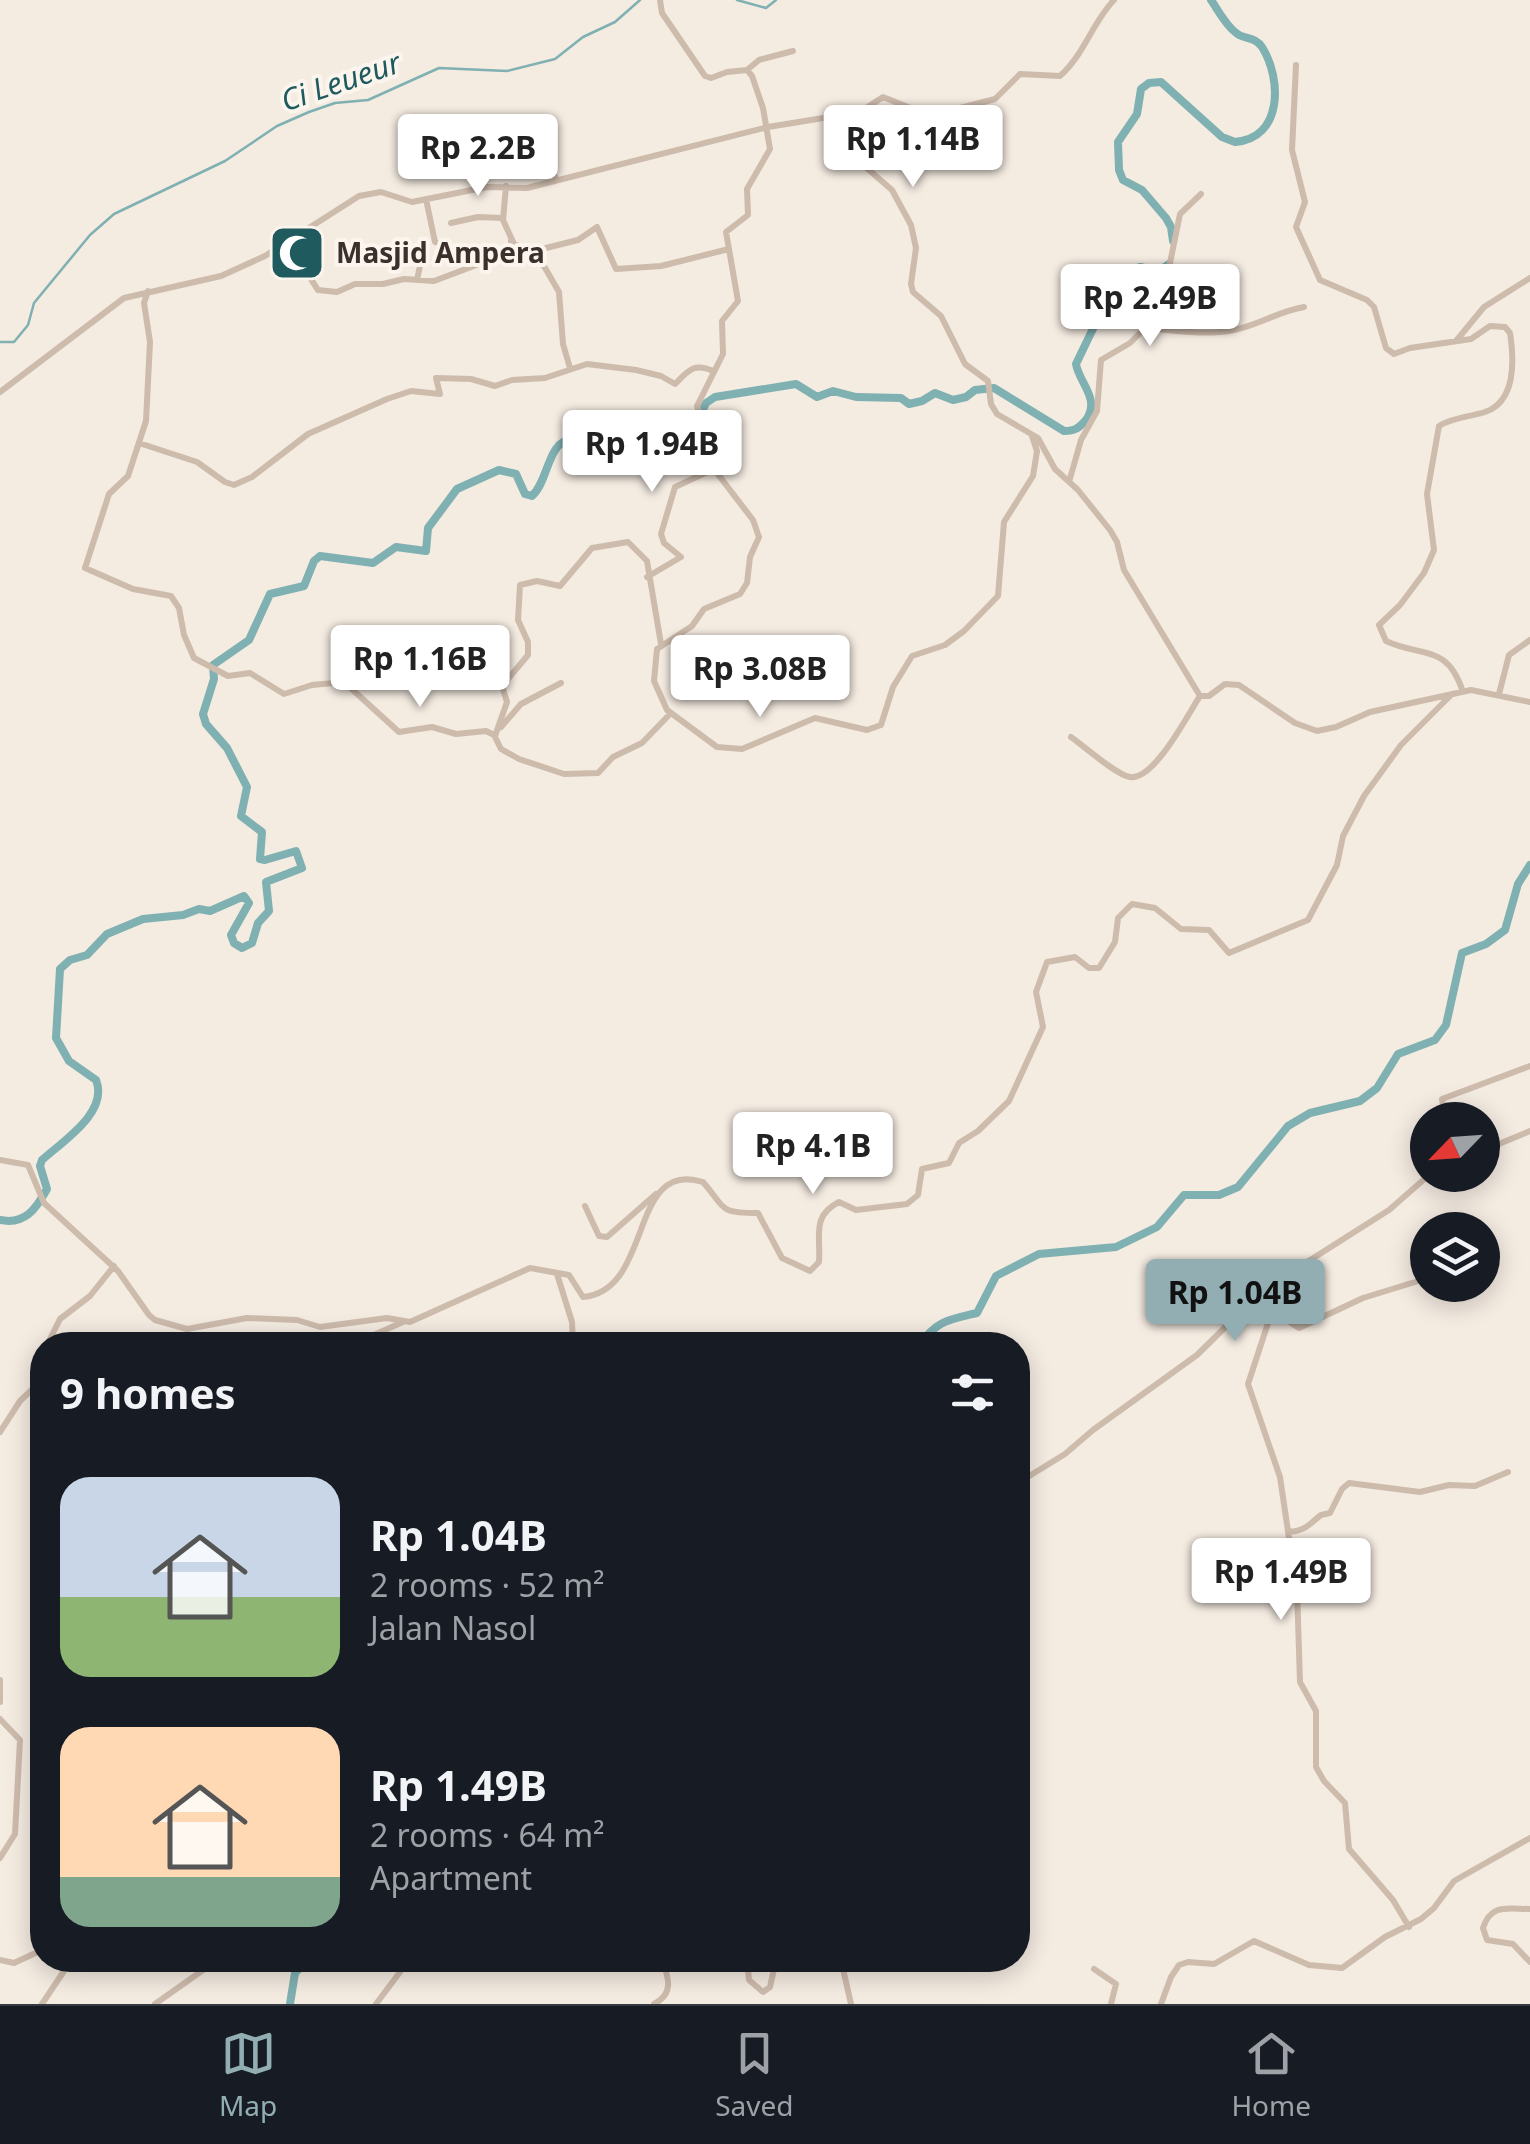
<!DOCTYPE html>
<html lang="en">
<head>
<meta charset="utf-8">
<style>
  body { margin:0; font-family:"Noto Sans",sans-serif; background:#20242c; color:#f1f3f6; height:100vh; display:flex; flex-direction:column; font-size:38px; white-space:nowrap }
  * { box-sizing:border-box; margin:0 }
  p { font-size:32px; color:#9ea1a6 }
  .icon { flex:none; width:55px; height:55px; fill:none; stroke:currentColor; stroke-width:2; stroke-linecap:round; stroke-linejoin:round }
  .map { position:relative; flex:1; overflow:hidden }
  .details { position:absolute; left:30px; top:1332px; width:1000px; height:640px; display:flex; flex-direction:column; background:#171b24; border-radius:40px; box-shadow:0 5px 25px #0003 }
  .details>* { flex:none }
  .needle { width:65px; rotate:245deg }
  .controls { position:absolute; left:1410px; top:1102px; display:grid; gap:20px }
  .controls a { display:grid; place-items:center; width:90px; height:90px; border-radius:50%; background:#171b24; box-shadow:0 5px 25px #0003; font-size:50px }
  .price { position:absolute; translate:-50% -85px; padding:0 22px; border-radius:10px; background:#fff; color:#222; font-size:32px; line-height:65px; filter:drop-shadow(0 2px 5px #0008) }
  .price::after { content:''; position:absolute; left:50%; top:60px; width:30px; height:22px; margin-left:-15px; background:inherit; clip-path:polygon(0 0,100% 0,50% 100%) }
  .price.active { background:#92aeb2; color:#111 }
  ul { padding:0; list-style:none }
  li { display:flex; align-items:center; gap:30px; height:250px; padding:0 30px }
  li span { display:grid; place-items:center; flex:none; width:280px; height:200px; border-radius:30px; color:#555 }
  li>.icon { margin-inline-start:auto }
  span .icon { width:120px; height:120px; fill:#fffc; stroke-width:1 }
  li b { font-size:42px }
  h2 { display:flex; justify-content:space-between; align-items:center; height:120px; padding:0 30px; font-size:42px }
  .dock { display:flex; justify-content:space-around; align-items:center; height:140px; border-top:2px solid #363941; background:#171b24; font-size:28px; color:#9ea1a6 }
  .dock a { display:grid; justify-items:center; gap:5px }
  .dock .active { color:#92aeb2 }
  .map>svg:first-child { display:block }
  .lines { fill:none; stroke-linecap:round; stroke-linejoin:round }
  .stream { stroke:#7fb0b2; stroke-width:2.5 }
  .river { stroke:#7fb0b2; stroke-width:8 }
  .minor { stroke:#cdbbac; stroke-width:6 }
  .labels { text-anchor:middle; stroke-width:8; stroke-linejoin:round; paint-order:stroke }
  .poi-label { font-size:28px; font-weight:bold; fill:#3b302b; stroke:#fbf5ee; text-anchor:start }
  .water-label { font-size:30px; font-style:italic; fill:#1f5a5e; stroke:#fbf5ee }
</style>
</head>
<body>
<div class="map">
<svg width="1530" height="2004" viewBox="0 0 1530 2004">
  <rect width="100%" height="100%" fill="#f4ebe1"/>
  <g class="lines">
    <path class="stream" d="M 737,0 L 766,8 L 776,0
      M 0,342 L 14,342 L 28,325 L 34,303 L 90,235 L 114,214 L 225,161 L 277,126 L 309,112 L 335,103 L 368,100 L 439,68 L 507,71 L 555,59 L 583,37 L 615,22 L 640,0"/>
    <path class="river" d="M 1173,241 L 1171,227 L 1166,218 L 1142,190 L 1123,180 L 1119,170 L 1118,142 L 1137,114 L 1141,89 L 1149,83 L 1161,82 L 1222,137 L 1235,142 C 1283,138 1282,79 1262,47 C 1255,36 1243,40 1235,32 C 1225,24 1218,10 1211,0
      M 0,1220 C 25,1225 36,1209 47,1189 L 40,1166 L 42,1160 C 63,1141 109,1112 96,1080 L 69,1061 L 56,1038 L 60,969 L 70,960 L 87,955 L 107,934 L 143,919 L 183,915 L 199,909 L 210,911 L 244,896 L 249,903 L 231,935 L 234,943 L 242,948 L 252,943 L 258,923 L 269,911 L 266,882 L 302,868 L 296,851 L 265,860 L 260,859 L 262,832 L 241,816 L 247,787 L 227,748 L 206,724 L 203,714 L 214,679 L 213,665 L 249,640 L 270,594 L 304,586 L 314,561 L 320,556 L 373,563 L 396,547 L 426,551 L 428,528 L 457,489 L 499,470 L 516,474 L 525,494 L 532,496 C 549,481 547,441 572,439 C 583,438 593,447 602,452 C 612,457 630,461 641,462 L 649,456 L 658,434 L 699,418 L 706,403 L 715,397 L 796,384 L 817,397 L 833,391 L 856,397 L 901,398 L 909,404 L 922,401 L 935,393 L 953,400 L 966,397 L 975,390 L 994,388 L 1064,431 C 1075,431 1079,428 1086,420 C 1101,399 1079,383 1076,364 L 1101,312 L 1126,272 L 1140,267 L 1159,271 L 1169,264
      M 919,1345 C 938,1320 948,1320 977,1313 L 996,1276 L 1039,1254 L 1116,1247 L 1157,1227 L 1184,1195 L 1219,1195 L 1238,1187 L 1288,1126 L 1310,1113 L 1360,1101 L 1377,1088 L 1398,1054 L 1435,1040 L 1446,1025 L 1462,953 L 1486,944 L 1505,930 L 1518,884 L 1530,865
      M 290,2004 L 295,1973 L 308,1960"/>
    <path class="minor" d="M 660,0 L 662,13 L 705,76 L 711,78 L 727,72 L 747,70 L 752,76 L 763,108 L 770,149 L 747,189 L 748,215 L 726,232 L 738,301 L 722,321 L 723,354 L 697,406 L 717,473 L 753,520 L 759,537 L 750,557 L 747,583 L 740,594 L 704,609 L 692,626 L 657,649 L 654,681 L 667,710 L 717,747 L 742,749 L 815,718 L 867,730 L 881,725 L 893,687 L 912,656 L 945,645 L 964,631 L 998,596 L 1004,522 L 1033,476 L 1037,451 L 1032,436
      M 1296,65 L 1292,150 L 1305,202 L 1296,227 L 1320,280 L 1367,300 L 1374,307 L 1386,348 L 1394,354 L 1410,348 L 1471,339 L 1490,326 L 1505,327 L 1510,333 C 1514,359 1517,401 1485,412 C 1470,417 1453,417 1439,426 L 1427,494 L 1434,550 L 1424,573 L 1400,605 L 1379,625 L 1386,641 C 1422,658 1447,643 1463,692
      M 747,70 L 759,60 L 793,51
      M 860,112 L 883,97 L 918,111 L 937,114 L 995,99 L 1020,74 L 1060,76 C 1084,55 1092,23 1114,0
      M 542,139 L 556,180
      M 506,186 L 503,220 L 514,244 L 537,254 L 559,292 L 563,344 L 570,368
      M 426,199 L 435,242 L 441,244
      M 451,223 L 478,217 L 503,218
      M 287,242 L 318,290 L 337,292 L 355,284 L 383,284 L 404,279 L 434,281 L 511,252 L 511,240
      M 534,251 L 578,240 L 597,227 L 616,269 L 661,266 L 729,249
      M 417,280 L 422,256
      M 148,291 L 144,303 L 150,342 L 146,421 L 128,476 L 109,494 L 85,568 L 133,589 L 171,596 L 179,608 L 184,635 L 194,658 L 228,676 L 250,673 L 284,694 L 312,685 L 344,682 L 399,732 L 432,727 L 456,734 L 486,731 L 494,735 L 501,749 L 519,759 L 564,774 L 598,773 L 613,757 L 642,743 L 670,714
      M 1143,329 L 1132,318 L 1132,310 L 1169,268 L 1180,214 L 1201,194
      M 1456,341 L 1484,307 L 1530,278
      M 0,392 L 124,298 L 221,276 L 265,256 L 359,196 L 381,192 L 412,202 L 487,187 L 527,188 L 768,127 L 860,112 L 868,120 L 869,127 L 861,155 L 862,164 L 892,190 L 911,225 L 916,248 L 911,284 L 913,292 L 941,316 L 965,364 L 988,381 L 991,404 L 997,414 L 1038,438 L 1055,469 L 1078,490 L 1110,530 L 1117,542 L 1124,570 L 1200,696 L 1209,696 L 1225,684 L 1239,685 L 1295,723 L 1317,731 L 1336,727 L 1370,712 L 1471,690 L 1530,702
      M 139,443 L 197,462 L 225,482 L 234,485 L 252,477 L 308,434 L 387,399 L 411,391 L 440,394 L 436,378 L 471,379 L 495,386 L 512,380 L 545,378 L 587,364 L 636,370 L 661,376 L 675,384 C 688,371 694,362 713,371
      M 1069,482 L 1081,440 L 1097,411 L 1101,360 L 1130,343 L 1145,328 C 1174,330 1204,336 1234,330 C 1259,325 1279,311 1304,307
      M 647,577 L 681,557 L 664,543 L 661,534 L 675,487 L 716,468
      M 1499,694 L 1509,655 L 1530,640
      M 501,727 L 521,704 L 561,683
      M 495,736 L 507,702 L 502,686 L 528,655 L 528,642 L 518,620 L 520,585 L 537,581 L 560,586 L 592,548 L 628,542 L 647,561 L 661,644
      M 1071,737 C 1084,746 1116,775 1130,777 C 1154,781 1188,714 1200,696
      M 1437,1120 L 1444,1114 L 1442,1099 L 1530,1066
      M 1482,1151 L 1530,1131
      M 0,1160 L 28,1165 L 44,1203 L 118,1271 L 149,1315 L 155,1320 L 187,1329 L 247,1318 L 297,1320 L 320,1327 L 387,1318 L 410,1322 L 530,1268 L 569,1275 L 583,1297 C 654,1291 628,1158 703,1182 C 727,1210 719,1213 758,1213 L 782,1258 L 810,1271 L 819,1262 C 821,1237 811,1216 839,1202 L 856,1210 L 907,1204 L 918,1195 L 922,1169 L 949,1163 L 959,1143 L 978,1131 L 1009,1101 L 1043,1027 L 1036,992 L 1047,962 L 1075,957 L 1089,968 L 1099,968 L 1115,942 L 1118,918 L 1132,904 L 1155,908 L 1181,929 L 1209,930 L 1229,953 L 1308,920 L 1337,865 L 1343,836 L 1364,796 L 1401,745 L 1451,695
      M 585,1206 L 599,1236 L 607,1237 L 656,1194
      M 557,1274 L 572,1322 L 573,1345
      M 1274,1284 L 1272,1311 L 1248,1384 L 1280,1477 L 1289,1538 L 1296,1557 L 1300,1682 L 1316,1711 L 1316,1767 L 1324,1781 L 1345,1803 L 1349,1849 L 1393,1900 L 1409,1927
      M 1272,1311 L 1299,1328 L 1363,1298 L 1428,1278
      M 47,1345 L 60,1319 L 90,1296 L 114,1266
      M 351,1345 L 403,1322
      M 0,1432 L 20,1401 L 42,1380
      M 1018,1483 L 1065,1454 L 1093,1430 L 1197,1355 L 1263,1290 L 1389,1210 L 1429,1175
      M 1288,1532 C 1306,1531 1309,1524 1321,1515 L 1330,1513 L 1342,1489 L 1349,1483 L 1420,1492 L 1449,1485 L 1475,1486 L 1508,1472
      M 1209,1593 L 1226,1595 L 1249,1591 L 1252,1583 L 1248,1567 L 1254,1559 L 1277,1566 L 1296,1563
      M 0,1680 L 0,1702
      M 0,1719 L 20,1740 L 15,1834 L 0,1858
      M 1530,1909 C 1508,1909 1491,1903 1483,1928 L 1487,1940 L 1513,1944 L 1530,1962
      M 0,1960 L 14,1963 L 42,1950
      M 392,1960 L 400,1971
      M 747,1960 L 749,1980 L 763,1992 L 770,1987 L 776,1960
      M 841,1960 L 851,2004
      M 1094,1969 L 1116,1984 L 1111,2004
      M 42,2004 L 64,1971 L 60,1960
      M 155,2004 L 206,1968 L 227,1960
      M 376,2004 L 409,1960
      M 654,2004 C 674,1994 669,1978 662,1960
      M 1161,2004 L 1171,1977 L 1179,1965 L 1188,1962 L 1214,1964 L 1254,1941 L 1309,1965 L 1342,1968 L 1385,1937 L 1421,1919 L 1434,1908 L 1454,1881 L 1530,1838"/>
  </g>
  <defs>
    <g id="mosque-square" transform="scale(2.875)"><rect x="-9" y="-9" width="18" height="18" rx="4" fill="#1f5a5e" stroke="#fbf5ee"/><path d="M3.5-4.9A6 6 0 1 0 3.5 4.9A5 5 0 1 1 3.5-4.9Z" fill="#fff"/></g>
  </defs>
  <g fill-rule="evenodd">
    <use href="#mosque-square" x="297" y="253"/>
  </g>
  <g class="labels">
    <g class="poi-label">
      <text x="336" y="263">Masjid Ampera</text>
    </g>
    <g class="water-label">
      <text transform="translate(341 82) rotate(-19)" y="10">Ci Leueur</text>
    </g>
  </g>
</svg>
<div class="controls">
<a><svg class="needle" viewBox="-14 -14 28 28"><path d="M0-13l5 13h-10z" fill="#e53935"/><path d="M0 13l5-13h-10z" fill="#9ea1a6"/></svg></a>
<a><svg class="icon" aria-label="layers" viewBox="0 0 24 24"><path d="M12 4l9 5-9 5-9-5zM3 14l9 5 9-5"/></svg></a>
</div>
<b class="price" style="left:913px;top:190px">Rp 1.14B</b>
<b class="price" style="left:478px;top:199px">Rp 2.2B</b>
<b class="price" style="left:1150px;top:349px">Rp 2.49B</b>
<b class="price" style="left:652px;top:495px">Rp 1.94B</b>
<b class="price" style="left:420px;top:710px">Rp 1.16B</b>
<b class="price" style="left:760px;top:720px">Rp 3.08B</b>
<b class="price" style="left:813px;top:1197px">Rp 4.1B</b>
<b class="price active" style="left:1235px;top:1344px">Rp 1.04B</b>
<b class="price" style="left:1281px;top:1623px">Rp 1.49B</b>
<section class="details">
<h2>9 homes<svg class="icon" aria-label="filters" viewBox="0 0 24 24"><path d="M4 7h16M4 17h16"/><circle cx="9" cy="7" r="2"/><circle cx="15" cy="17" r="2"/></svg></h2>
<ul>
<li><span style="background:linear-gradient(#c9d6e8 60%,#8fb573 0)"><svg class="icon" aria-label="home" viewBox="0 0 24 24"><path d="M3 11l9-7 9 7M6 9v11h12V9"/></svg></span><div><b>Rp 1.04B</b><p>2 rooms · 52 m²</p><p>Jalan Nasol</p></div></li>
<li><span style="background:linear-gradient(#ffd9b3 75%,#7fa58c 0)"><svg class="icon" aria-label="home" viewBox="0 0 24 24"><path d="M3 11l9-7 9 7M6 9v11h12V9"/></svg></span><div><b>Rp 1.49B</b><p>2 rooms · 64 m²</p><p>Apartment</p></div></li>
</ul>
</section>
</div>
<nav class="dock">
<a class="active"><svg class="icon" aria-label="map" viewBox="0 0 24 24"><path d="M3 6l6-2 6 2 6-2v14l-6 2-6-2-6 2zM9 4v14M15 6v14"/></svg>Map</a>
<a><svg class="icon" aria-label="saved" viewBox="0 0 24 24"><path d="M7 4h10v16l-5-4-5 4z"/></svg>Saved</a>
<a><svg class="icon" aria-label="home" viewBox="0 0 24 24"><path d="M3 11l9-7 9 7M6 9v11h12V9"/></svg>Home</a>
</nav>
</body>
</html>
